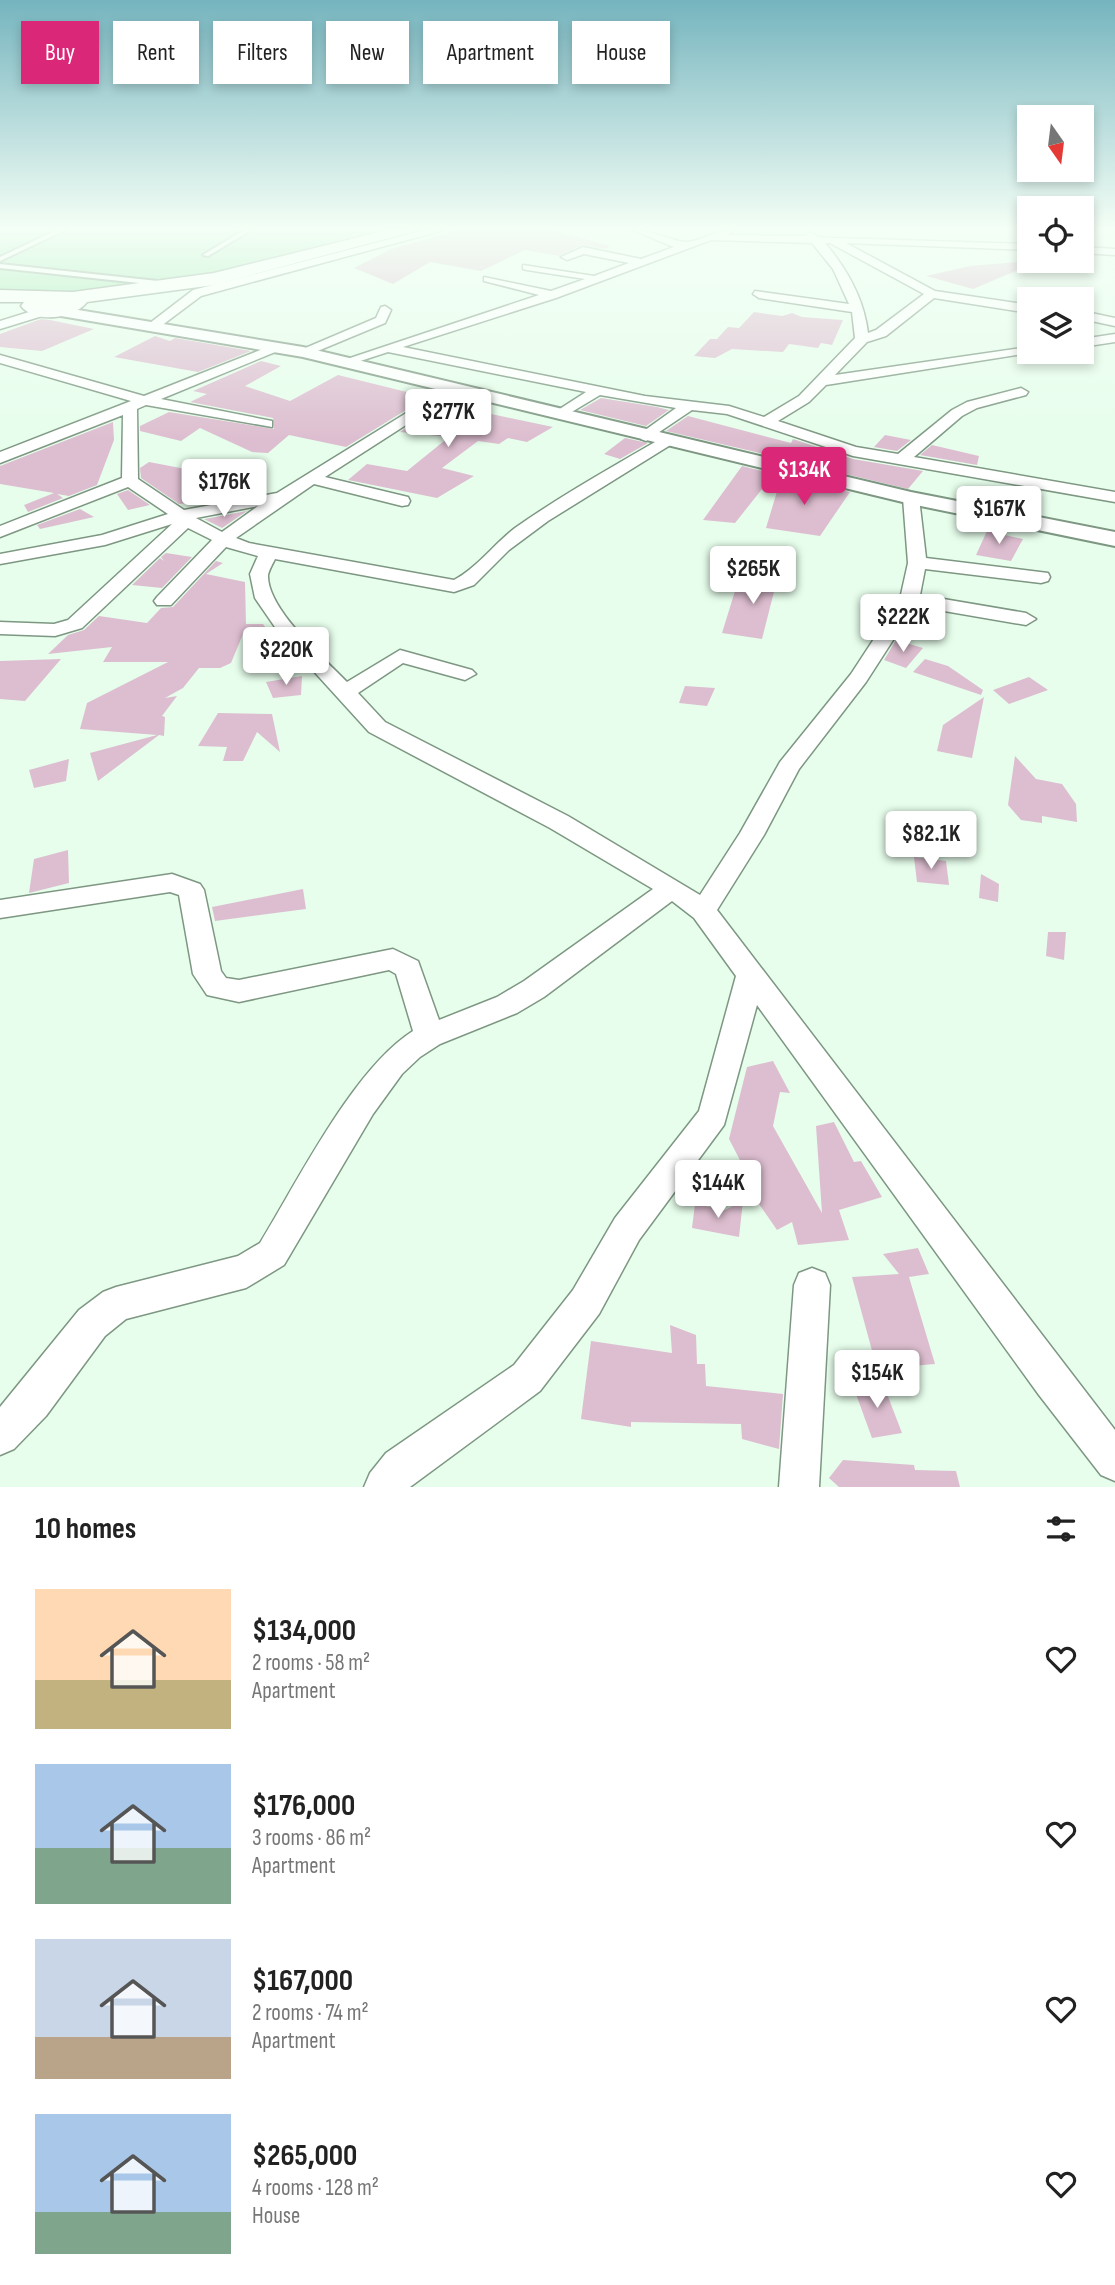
<!DOCTYPE html>
<html lang="en">
<head>
<meta charset="utf-8">
<style>
  body { margin:0; font-family:"Sofia Sans Condensed",sans-serif; background:#f2f2f2; color:#222; height:100vh; display:flex; flex-direction:column; font-size:26px; white-space:nowrap }
  * { box-sizing:border-box; margin:0 }
  p { font-size:23px; color:#767676 }
  .icon { flex:none; width:38px; height:38px; fill:none; stroke:currentColor; stroke-width:2; stroke-linecap:round; stroke-linejoin:round }
  .map { position:relative; height:1487px; overflow:hidden }
  .sheet { display:flex; flex-direction:column; background:#fff; flex:1 }
  .sheet>* { flex:none }
  .banner { position:absolute; left:21px; top:21px; width:700px; height:63px; display:flex; gap:14px }
  .needle { width:46px; rotate:166deg }
  .controls { position:absolute; left:1017px; top:105px; display:grid; gap:14px }
  .controls a { display:grid; place-items:center; width:77px; height:77px; border-radius:0px; background:#fff; box-shadow:0 4px 10px #0003; font-size:35px }
  .price { position:absolute; translate:-50% -60px; padding:0 16px; border-radius:7px; background:#fff; color:#222; font-size:23px; line-height:46px; filter:drop-shadow(0 2px 4px #0008) }
  .price::after { content:''; position:absolute; left:50%; top:42px; width:21px; height:16px; margin-left:-10px; background:inherit; clip-path:polygon(0 0,100% 0,50% 100%) }
  .price.on { background:#db2777; color:#fff }
  ul { padding:0; list-style:none }
  li { display:flex; align-items:center; gap:21px; height:175px; padding:0 35px }
  li span { display:grid; place-items:center; flex:none; width:196px; height:140px; border-radius:0px; color:#555 }
  li>.icon { margin-inline-start:auto }
  span .icon { width:84px; height:84px; fill:#fffc; stroke-width:1 }
  li b { font-size:30px }
  h2 { display:flex; justify-content:space-between; align-items:center; height:84px; padding:0 35px; font-size:30px }
  .tag { padding:0 24px; border-radius:0px; background:#fff; box-shadow:0 4px 10px #0003; font-size:24px; line-height:63px }
  .tag.on { background:#db2777; color:#fff }
  .map>svg:first-child { display:block }
  .green { fill:#9fe7b1 }
  .building { fill:#ddbed0 }
  .lines { fill:none; stroke-linecap:round; stroke-linejoin:round }
  .service-casing { stroke:#7d9782; stroke-width:4 }
  .minor-casing { stroke:#7d9782; stroke-width:3 }
  .tertiary-casing { stroke:#7d9782; stroke-width:4 }
  .primary-casing { stroke:#7d9782; stroke-width:3 }
  .service { fill:#fff; fill-rule:evenodd }
  .minor { fill:#fff; fill-rule:evenodd }
  .tertiary { fill:#fff; fill-rule:evenodd }
  .primary { fill:#fff; fill-rule:evenodd }
</style>
</head>
<body>
<div class="map">
<svg width="1115" height="1487" viewBox="0 0 1115 1487">
  <rect width="100%" height="100%" fill="#e7feec"/>
  <path class="green" d="M 0,230 L 382,230 L 210,274 L 92,294 L 0,296 Z"/>
  <path class="building" d="M 459,230 L 553,230 L 610,246 L 606,249 L 582,245 L 559,256 L 525,250 L 481,271 L 430,262 L 393,284 L 354,268 L 391,249 Z
    M 1031,261 L 1032,264 L 973,289 L 926,276 L 970,266 Z
    M 754,312 L 782,316 L 792,313 L 802,317 L 843,320 L 832,345 L 821,343 L 818,348 L 789,344 L 783,352 L 732,349 L 715,358 L 694,356 L 710,339 L 717,339 L 728,327 L 739,328 Z
    M 41,319 L 50,320 L 94,329 L 42,351 L 0,347 L 0,334 Z
    M 155,336 L 170,341 L 175,338 L 251,351 L 198,372 L 114,357 Z
    M 261,361 L 281,366 L 245,386 L 290,401 L 338,375 L 427,397 L 346,447 L 289,435 L 268,453 L 252,452 L 200,428 L 181,441 L 140,431 L 140,426 L 169,412 L 274,429 L 273,418 L 190,402 L 207,394 L 193,391 Z
    M 601,398 L 657,407 L 669,410 L 646,426 L 580,410 Z
    M 444,404 L 553,427 L 527,442 L 508,438 L 499,444 L 478,441 L 442,468 L 474,476 L 437,498 L 348,480 L 367,464 L 407,471 L 449,437 L 400,432 Z
    M 688,416 L 791,443 L 793,439 L 853,459 L 923,471 L 908,489 L 787,460 L 788,456 L 785,459 L 666,431 Z
    M 113,422 L 114,440 L 97,485 L 69,496 L 57,494 L 63,498 L 28,512 L 24,505 L 54,493 L 0,484 L 0,466 Z
    M 885,435 L 911,440 L 897,451 L 874,447 Z
    M 625,438 L 648,443 L 620,459 L 604,454 Z
    M 932,445 L 979,456 L 977,465 L 920,455 Z
    M 149,462 L 217,475 L 200,489 L 224,492 L 223,500 L 179,504 L 141,478 L 140,468 Z
    M 742,466 L 774,474 L 735,523 L 703,520 Z
    M 782,475 L 850,492 L 820,536 L 766,528 Z
    M 128,490 L 150,505 L 128,510 L 117,494 Z
    M 80,509 L 94,517 L 40,529 L 37,525 Z
    M 247,511 L 222,528 L 204,519 L 205,519 Z
    M 987,531 L 1023,539 L 1011,561 L 976,555 Z
    M 166,553 L 192,557 L 162,588 L 132,585 L 160,558 L 164,561 L 161,557 Z
    M 216,561 L 223,563 L 206,574 L 245,582 L 246,624 L 263,624 L 274,639 L 251,652 L 243,634 L 231,663 L 220,668 L 199,668 L 183,688 L 165,698 L 177,696 L 162,716 L 165,717 L 164,736 L 159,735 L 98,781 L 90,753 L 157,735 L 80,729 L 87,703 L 168,662 L 103,662 L 112,647 L 48,654 L 68,635 L 84,630 L 99,616 L 147,623 L 161,608 L 173,607 Z
    M 755,566 L 780,568 L 762,639 L 722,633 L 735,591 L 756,594 Z
    M 896,640 L 923,648 L 906,668 L 884,660 Z
    M 61,659 L 25,701 L 0,699 L 0,661 Z
    M 925,659 L 948,666 L 983,690 L 981,695 L 913,672 Z
    M 302,676 L 301,695 L 273,698 L 266,682 Z
    M 1029,677 L 1048,690 L 1009,704 L 993,690 Z
    M 685,686 L 715,688 L 707,706 L 679,703 Z
    M 984,697 L 972,758 L 937,751 L 943,725 Z
    M 218,713 L 272,714 L 280,752 L 257,732 L 243,761 L 223,761 L 227,747 L 198,746 Z
    M 1015,756 L 1036,779 L 1062,784 L 1076,804 L 1077,822 L 1042,816 L 1042,823 L 1021,820 L 1008,805 Z
    M 69,759 L 66,781 L 34,788 L 29,770 Z
    M 68,850 L 69,883 L 29,893 L 34,859 Z
    M 914,857 L 946,861 L 949,885 L 917,882 Z
    M 981,874 L 999,884 L 998,902 L 979,898 Z
    M 303,889 L 306,909 L 215,921 L 212,907 Z
    M 1048,932 L 1066,932 L 1064,960 L 1046,956 Z
    M 773,1061 L 790,1093 L 780,1092 L 773,1126 L 822,1213 L 816,1126 L 834,1122 L 854,1162 L 861,1161 L 882,1197 L 839,1210 L 849,1240 L 798,1245 L 792,1222 L 777,1230 L 750,1191 L 756,1191 L 729,1139 L 747,1067 Z
    M 743,1201 L 739,1237 L 692,1228 L 695,1204 L 725,1210 Z
    M 918,1248 L 929,1274 L 909,1277 L 935,1364 L 877,1369 L 852,1277 L 899,1274 L 883,1254 Z
    M 670,1325 L 696,1335 L 697,1364 L 705,1364 L 706,1386 L 783,1394 L 779,1449 L 742,1439 L 741,1424 L 631,1422 L 631,1427 L 581,1419 L 591,1341 L 672,1353 Z
    M 882,1381 L 902,1433 L 872,1438 L 853,1386 Z
    M 843,1460 L 914,1465 L 915,1470 L 956,1471 L 960,1487 L 839,1487 L 829,1478 Z"/>
  <g class="lines">
    <g class="service-casing">
      <path id="service" d="M 57,230 L 65,230 L 0,261 L 0,257 Z
        M 244,230 L 251,230 L 208,256 L 203,255 Z
        M 0,264 L 167,282 L 170,284 L 167,286 L 0,268 Z"/>
    </g>
    <g class="minor-casing">
      <path id="minor" d="M 425,230 L 444,230 L 201,296 L 157,329 L 146,326 L 193,290 Z
        M 633,230 C 650,230 678,243 687,242 C 704,240 717,230 735,230 L 726,235 L 806,236 L 810,232 L 818,237 L 835,238 L 1029,244 L 1029,250 L 846,243 L 935,291 L 1029,305 L 1029,313 L 934,298 L 886,336 L 867,342 L 835,375 L 1029,347 L 1029,352 L 1035,352 L 826,385 L 809,402 L 778,421 L 856,447 L 898,454 L 952,410 L 967,402 L 1021,388 L 1028,392 L 1026,395 L 977,408 L 962,416 L 914,457 L 1115,492 L 1115,502 L 853,456 L 727,414 L 692,410 L 646,441 L 641,439 L 641,433 L 676,408 L 600,395 L 560,419 L 553,415 L 555,412 L 586,392 L 388,352 L 345,366 L 338,362 L 539,295 L 484,281 L 484,277 L 551,291 L 585,279 L 527,270 L 523,269 L 523,265 L 594,276 L 629,263 L 584,254 L 567,260 L 561,257 L 583,247 L 641,259 L 674,247 ZM 711,240 L 812,243 L 833,269 L 849,304 L 755,291 L 753,294 L 759,298 L 852,312 L 855,338 L 799,396 L 764,417 L 729,406 L 645,396 L 403,347 L 556,298 ZM 825,243 L 830,243 L 924,294 L 876,330 L 868,333 C 864,299 847,269 825,243 Z
        M 1082,247 L 1115,249 L 1115,255 L 1082,253 Z
        M 385,306 L 391,310 L 385,323 L 308,355 L 296,352 L 376,318 L 381,307 Z
        M 45,307 L 49,308 L 49,314 L 0,329 L 0,321 Z
        M 1082,311 L 1115,318 L 1115,326 L 1082,319 Z
        M 1115,334 L 1115,342 L 1082,347 L 1082,339 Z
        M 273,345 L 285,348 L 161,399 L 272,421 L 272,427 L 146,405 L 137,409 L 138,479 L 184,510 L 277,493 L 450,386 L 462,389 L 325,477 L 408,497 L 410,501 L 408,505 L 402,506 L 314,484 L 236,538 L 249,543 L 454,580 C 477,568 494,544 515,528 C 562,495 612,467 662,438 L 672,438 L 672,444 L 548,521 L 509,550 L 474,585 L 454,592 L 275,559 C 273,563 269,570 268,575 C 267,609 324,658 347,682 L 400,650 L 472,670 L 476,674 L 465,680 L 403,663 L 358,693 L 385,722 L 568,816 L 700,895 L 740,833 L 780,762 L 851,674 L 900,599 L 908,563 L 903,498 L 905,494 L 917,494 L 919,498 L 926,558 L 1048,573 L 1050,577 L 1048,581 L 1041,583 L 925,569 L 920,595 L 1026,613 L 1036,619 L 1026,625 L 915,606 L 866,682 L 799,769 L 764,835 L 717,910 L 1115,1430 L 1115,1481 L 1101,1475 L 1039,1395 L 757,1005 L 724,1125 L 639,1240 L 599,1314 L 540,1391 L 410,1487 L 364,1487 L 370,1473 L 386,1453 L 514,1365 L 573,1290 L 615,1218 L 699,1111 L 736,976 L 694,918 L 672,901 L 544,997 L 517,1013 L 440,1044 L 420,1057 L 402,1074 L 373,1114 L 284,1265 L 246,1288 L 126,1319 L 105,1336 L 46,1416 L 14,1449 L 0,1455 L 0,1407 L 79,1310 L 103,1292 L 116,1287 L 238,1256 L 260,1243 C 298,1181 353,1069 413,1031 L 396,974 L 389,970 L 239,1002 L 207,995 L 193,974 L 179,895 L 170,892 L 0,918 L 0,900 L 172,874 L 200,884 L 204,890 L 221,971 L 226,978 L 239,980 L 393,949 L 418,961 L 439,1020 L 497,997 L 524,981 L 653,889 L 550,828 L 369,732 L 279,633 L 255,598 L 250,574 L 258,556 L 226,547 L 171,605 L 157,605 L 154,601 L 157,597 L 212,540 L 188,528 L 82,628 L 55,636 L 0,634 L 0,622 L 54,624 L 68,620 L 172,524 L 105,545 L 0,564 L 0,554 L 102,535 L 168,514 L 128,487 L 0,537 L 0,526 L 122,478 L 123,415 L 0,463 L 0,452 L 131,401 L 0,363 L 0,355 L 144,396 ZM 258,506 L 222,532 L 196,518 Z
        M 812,1268 L 825,1273 L 830,1285 L 819,1487 L 779,1487 L 794,1285 L 799,1273 Z"/>
    </g>
    <g class="tertiary-casing">
      <path id="tertiary" d="M 54,306 L 303,347 L 911,492 L 1115,532 L 1115,546 L 911,504 L 303,357 L 49,314 L 46,311 Z"/>
    </g>
    <g class="primary-casing">
      <path id="primary" d="M 388,230 L 419,230 L 214,285 L 87,302 C 74,319 35,324 21,306 L 24,302 L 0,302 L 0,290 L 73,292 L 214,273 Z"/>
    </g>
    <use href="#service" class="service"/>
    <use href="#minor" class="minor"/>
    <use href="#tertiary" class="tertiary"/>
    <use href="#primary" class="primary"/>
  </g>
  <linearGradient id="sky" x2="0" y2="1"><stop stop-color="#75b4be"/><stop offset="0.52" stop-color="#f4fff6"/><stop offset="1" stop-color="#f4fff6" stop-opacity="0"/></linearGradient>
  <rect width="1115" height="439" fill="url(#sky)"/>
</svg>
<div class="controls">
<a><svg class="needle" viewBox="-14 -14 28 28"><path d="M0-13l5 13h-10z" fill="#e53935"/><path d="M0 13l5-13h-10z" fill="#767676"/></svg></a>
<a><svg class="icon" aria-label="locate" viewBox="0 0 24 24"><circle cx="12" cy="12" r="6"/><path d="M12 2v4M12 18v4M2 12h4M18 12h4"/></svg></a>
<a><svg class="icon" aria-label="layers" viewBox="0 0 24 24"><path d="M12 4l9 5-9 5-9-5zM3 14l9 5 9-5"/></svg></a>
</div>
<b class="price" style="left:448px;top:449px">$277K</b>
<b class="price on" style="left:804px;top:507px">$134K</b>
<b class="price" style="left:224px;top:519px">$176K</b>
<b class="price" style="left:999px;top:546px">$167K</b>
<b class="price" style="left:753px;top:606px">$265K</b>
<b class="price" style="left:903px;top:654px">$222K</b>
<b class="price" style="left:286px;top:687px">$220K</b>
<b class="price" style="left:931px;top:871px">$82.1K</b>
<b class="price" style="left:718px;top:1220px">$144K</b>
<b class="price" style="left:877px;top:1410px">$154K</b>
<div class="banner">
<a class="tag on">Buy</a>
<a class="tag">Rent</a>
<a class="tag">Filters</a>
<a class="tag">New</a>
<a class="tag">Apartment</a>
<a class="tag">House</a>
</div>
</div>
<section class="sheet">
<h2>10 homes<svg class="icon" aria-label="filters" viewBox="0 0 24 24"><path d="M4 7h16M4 17h16"/><circle cx="9" cy="7" r="2"/><circle cx="15" cy="17" r="2"/></svg></h2>
<ul>
<li><span style="background:linear-gradient(#ffd9b3 65%,#c2b280 0)"><svg class="icon" aria-label="home" viewBox="0 0 24 24"><path d="M3 11l9-7 9 7M6 9v11h12V9"/></svg></span><div><b>$134,000</b><p>2 rooms · 58 m²</p><p>Apartment</p></div><svg class="icon" aria-label="heart" viewBox="0 0 24 24"><path d="M12 20l-8-8c-3-5 5-10 8-4 3-6 11-1 8 4z"/></svg></li>
<li><span style="background:linear-gradient(#a9c7e8 60%,#7fa58c 0)"><svg class="icon" aria-label="home" viewBox="0 0 24 24"><path d="M3 11l9-7 9 7M6 9v11h12V9"/></svg></span><div><b>$176,000</b><p>3 rooms · 86 m²</p><p>Apartment</p></div><svg class="icon" aria-label="heart" viewBox="0 0 24 24"><path d="M12 20l-8-8c-3-5 5-10 8-4 3-6 11-1 8 4z"/></svg></li>
<li><span style="background:linear-gradient(#c9d6e8 70%,#b9a48a 0)"><svg class="icon" aria-label="home" viewBox="0 0 24 24"><path d="M3 11l9-7 9 7M6 9v11h12V9"/></svg></span><div><b>$167,000</b><p>2 rooms · 74 m²</p><p>Apartment</p></div><svg class="icon" aria-label="heart" viewBox="0 0 24 24"><path d="M12 20l-8-8c-3-5 5-10 8-4 3-6 11-1 8 4z"/></svg></li>
<li><span style="background:linear-gradient(#a9c7e8 70%,#7fa58c 0)"><svg class="icon" aria-label="home" viewBox="0 0 24 24"><path d="M3 11l9-7 9 7M6 9v11h12V9"/></svg></span><div><b>$265,000</b><p>4 rooms · 128 m²</p><p>House</p></div><svg class="icon" aria-label="heart" viewBox="0 0 24 24"><path d="M12 20l-8-8c-3-5 5-10 8-4 3-6 11-1 8 4z"/></svg></li>
</ul>
</section>
</body>
</html>
